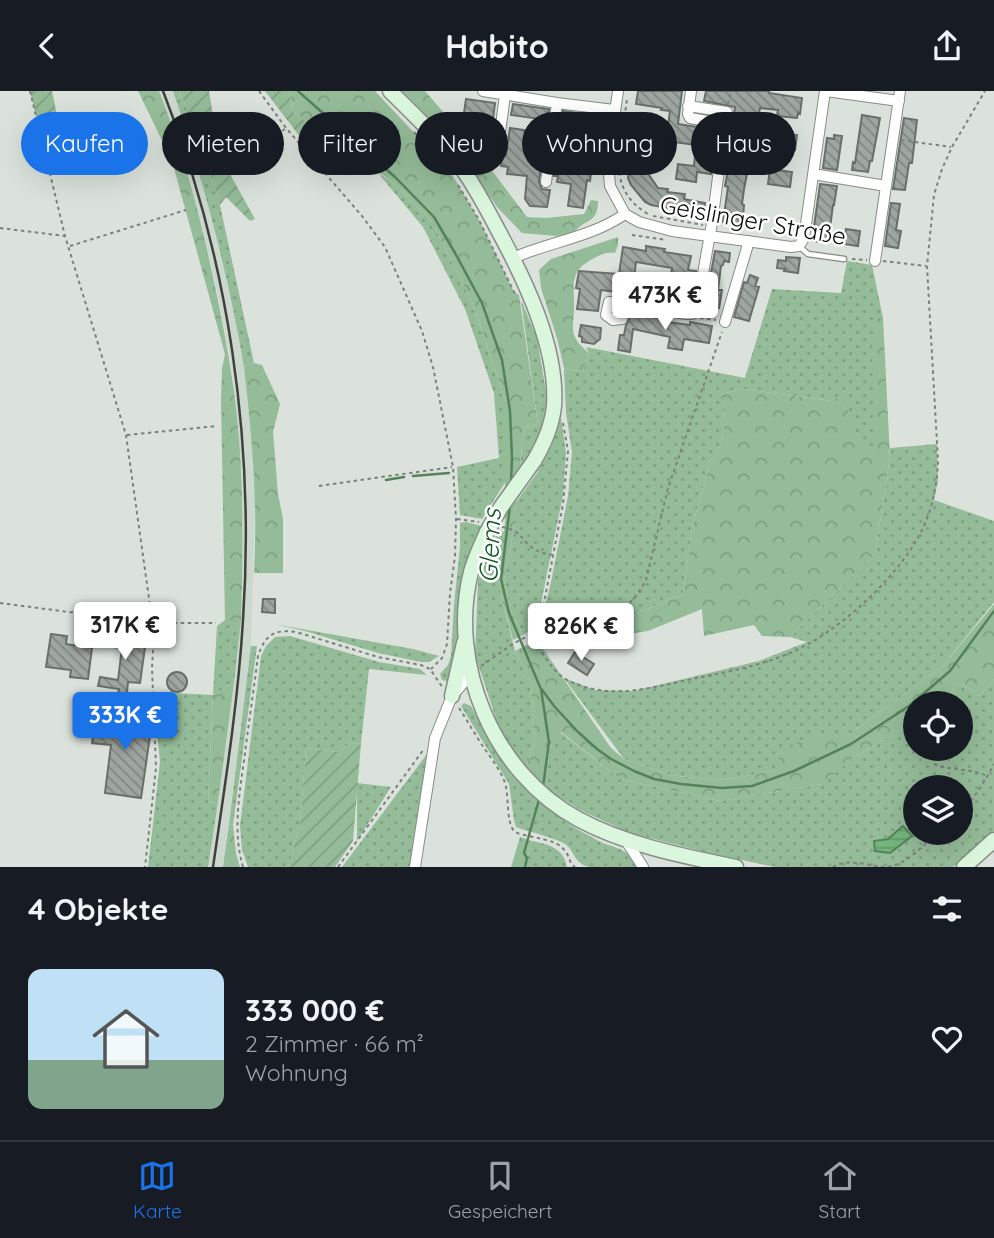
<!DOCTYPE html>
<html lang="de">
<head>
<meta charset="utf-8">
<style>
  body { margin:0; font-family:Quicksand,sans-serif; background:#242831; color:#f1f3f6; height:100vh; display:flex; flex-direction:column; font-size:26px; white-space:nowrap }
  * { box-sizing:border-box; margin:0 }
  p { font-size:23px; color:#9ea1a6 }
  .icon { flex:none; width:38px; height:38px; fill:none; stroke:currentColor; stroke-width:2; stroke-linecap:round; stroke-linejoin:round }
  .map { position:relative; height:776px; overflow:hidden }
  .drawer { display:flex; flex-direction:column; background:#171b24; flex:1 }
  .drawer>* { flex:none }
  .hud { position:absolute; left:21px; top:21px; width:952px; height:63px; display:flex; gap:14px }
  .buttons { position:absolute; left:903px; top:600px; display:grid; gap:14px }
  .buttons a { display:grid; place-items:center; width:70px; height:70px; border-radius:50%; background:#171b24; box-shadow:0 7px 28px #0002; font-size:35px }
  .price { position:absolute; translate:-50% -60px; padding:0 16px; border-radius:7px; background:#fff; color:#222; font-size:23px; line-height:46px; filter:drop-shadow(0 2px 4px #0008) }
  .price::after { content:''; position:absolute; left:50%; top:42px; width:21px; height:16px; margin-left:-10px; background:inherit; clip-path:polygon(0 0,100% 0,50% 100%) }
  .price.on { background:#1a73e8; color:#fff }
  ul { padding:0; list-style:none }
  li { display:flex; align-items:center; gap:21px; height:175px; padding:0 28px }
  li span { display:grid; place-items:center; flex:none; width:196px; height:140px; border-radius:14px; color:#555 }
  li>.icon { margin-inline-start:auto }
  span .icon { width:84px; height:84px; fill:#fffc; stroke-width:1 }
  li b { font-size:30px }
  h2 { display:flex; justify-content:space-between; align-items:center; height:84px; padding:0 28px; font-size:30px }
  .pill { padding:0 24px; border-radius:32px; background:#171b24; box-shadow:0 7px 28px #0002; font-size:24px; line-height:63px }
  .pill.on { background:#1a73e8; color:#fff }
  header { display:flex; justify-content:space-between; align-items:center; height:91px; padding:0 28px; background:#171b24; font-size:32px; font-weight:800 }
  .tab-bar { display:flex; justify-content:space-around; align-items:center; height:98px; border-top:2px solid #363941; background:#171b24; font-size:19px; color:#9ea1a6 }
  .tab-bar a { display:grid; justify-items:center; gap:4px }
  .tab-bar .on { color:#1a73e8 }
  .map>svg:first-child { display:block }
  .built { fill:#ccd8cd }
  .grass { fill:url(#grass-dots); fill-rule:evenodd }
  .forest { fill:url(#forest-crowns) }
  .garden { fill:url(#garden-furrows) }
  .water { fill:url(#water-rules); stroke:#54835a; stroke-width:2 }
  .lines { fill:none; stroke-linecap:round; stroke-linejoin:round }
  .stream { stroke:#54835a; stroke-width:2.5 }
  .building { fill:url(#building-back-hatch); stroke:#696f6a; stroke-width:2 }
  .service-casing { stroke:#868c86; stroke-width:7 }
  .minor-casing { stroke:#868c86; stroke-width:12 }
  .secondary-casing { stroke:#868c86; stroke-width:17 }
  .path { stroke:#7d817d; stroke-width:2; stroke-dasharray:3.5 3.5; stroke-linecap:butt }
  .service { stroke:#fff; stroke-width:4.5 }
  .minor { stroke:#fff; stroke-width:10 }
  .secondary { stroke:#daf7de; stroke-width:14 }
  .rail { stroke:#3e413e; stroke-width:2.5 }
  .secondary-bridge-casing { stroke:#868c86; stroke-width:17; stroke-linecap:butt }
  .secondary-bridge { stroke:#daf7de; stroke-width:14 }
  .labels { text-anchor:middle; stroke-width:5; stroke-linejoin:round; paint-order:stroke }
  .street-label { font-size:24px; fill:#0b0d0b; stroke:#fff }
  .water-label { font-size:26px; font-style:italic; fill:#0e5822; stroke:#fff }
</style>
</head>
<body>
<header><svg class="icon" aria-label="back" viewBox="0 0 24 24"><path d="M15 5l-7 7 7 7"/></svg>Habito<svg class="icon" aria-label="share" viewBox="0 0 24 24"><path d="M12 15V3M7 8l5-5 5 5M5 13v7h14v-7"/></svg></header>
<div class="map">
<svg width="994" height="776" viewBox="0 0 994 776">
  <defs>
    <pattern id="grass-dots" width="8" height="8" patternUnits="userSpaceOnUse" patternTransform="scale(1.75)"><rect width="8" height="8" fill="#95bc99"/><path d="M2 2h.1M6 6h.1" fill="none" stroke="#7fa082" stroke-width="1.8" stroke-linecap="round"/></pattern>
    <pattern id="forest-crowns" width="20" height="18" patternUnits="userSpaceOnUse" patternTransform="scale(1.75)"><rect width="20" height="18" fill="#95bc99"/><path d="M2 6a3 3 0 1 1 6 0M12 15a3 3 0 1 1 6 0" fill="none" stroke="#7fa082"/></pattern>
    <pattern id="garden-furrows" width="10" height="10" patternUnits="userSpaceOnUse" patternTransform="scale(1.75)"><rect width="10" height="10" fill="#95bc99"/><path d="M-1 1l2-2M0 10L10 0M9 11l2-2" fill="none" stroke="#7fa082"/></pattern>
    <pattern id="water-rules" width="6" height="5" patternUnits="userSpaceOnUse" patternTransform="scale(1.75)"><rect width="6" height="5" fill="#74b67c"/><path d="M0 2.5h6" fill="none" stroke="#639b6a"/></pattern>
    <pattern id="building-back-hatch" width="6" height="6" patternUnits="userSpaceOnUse" patternTransform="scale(1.75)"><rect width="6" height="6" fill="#9fa6a0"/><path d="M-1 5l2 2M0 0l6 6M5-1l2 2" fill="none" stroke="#808681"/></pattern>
  </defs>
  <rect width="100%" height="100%" fill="#dbe2dc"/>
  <path class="built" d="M 159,0 L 173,0 L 196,67 L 220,157 L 234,217 L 244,276 L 252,342 L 255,412 L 251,555 L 223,776 L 208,776 L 234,592 L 241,529 L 243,440 L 237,326 L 231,271 L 213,181 L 197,117 L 172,33 Z"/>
  <path class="grass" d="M 173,0 L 179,0 L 197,41 L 220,114 L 254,272 L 244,276 C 228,182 204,91 173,0 Z
    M 378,82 L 394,92 L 431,129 L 472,211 L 505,308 L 506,390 L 482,428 L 460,424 L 457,376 L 499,367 L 494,302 L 465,218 L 423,136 Z
    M 847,170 L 872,174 L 883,227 L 876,227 L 874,362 L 858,355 L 832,310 L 743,298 L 721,303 L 725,319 L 722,352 L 710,371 L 692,437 L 683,503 L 602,537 L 597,532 L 540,532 L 550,496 L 568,405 L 572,361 L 566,322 L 564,277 L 583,281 L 589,262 L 586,256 L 745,287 L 772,198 L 841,202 Z
    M 521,209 L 537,247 L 547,306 L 544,338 L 520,377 L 524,336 L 538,334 Z
    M 561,326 L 566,362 L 563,404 L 538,527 L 531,539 L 523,544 L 510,517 L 504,489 L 513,442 L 516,411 L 537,382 L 551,356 Z
    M 937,353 L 938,390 L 934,409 L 994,430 L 994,511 L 942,576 L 847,645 L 814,645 L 776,679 L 737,687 L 713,689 L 670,684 L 624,668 L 564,587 L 595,599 L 633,600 L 759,570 L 807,551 L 790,546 L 875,463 L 890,366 L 890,357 Z
    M 466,431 L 482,435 L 477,446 L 460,520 L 456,565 L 450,588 L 446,590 L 442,589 L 440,583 L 448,574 L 451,564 L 454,514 L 460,456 L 460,432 Z
    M 499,439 L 504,441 L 499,488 L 501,504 L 515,560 L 531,591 L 535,651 L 525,679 L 502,646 L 475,564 L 478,489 L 489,457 Z
    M 225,529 L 241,529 L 234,592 L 213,604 L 208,712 L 218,711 L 208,776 L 148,776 L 160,671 L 153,601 L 213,604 L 217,535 Z
    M 274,533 L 413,558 L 439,565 L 429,571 L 421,571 L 378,562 L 305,540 Z
    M 290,545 L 379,571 L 420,578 L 427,584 L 369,578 L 361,652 L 349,653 L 339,661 L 306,657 L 300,731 L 289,776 L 248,776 L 242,759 L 240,735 L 261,565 L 266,555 L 275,546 Z
    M 251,555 L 257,555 L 233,734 L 229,733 Z
    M 994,588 L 994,740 L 953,776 L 775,776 L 709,762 L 630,742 L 582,720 L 545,697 L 551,651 L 560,641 L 620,688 L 720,710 L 821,693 L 856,665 L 915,631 L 915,658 L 961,658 L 961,612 L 941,612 L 959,592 L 980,605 ZM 915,696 L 961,696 L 961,742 L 915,742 Z
    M 464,612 L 471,615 C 488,646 505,680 532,704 C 551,722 575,738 599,750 C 608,755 620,756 628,763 C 632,766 635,772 637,776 L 589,776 C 573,772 576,761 565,753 C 558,748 527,740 516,736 L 514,729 L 509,693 L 461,615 Z
    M 430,659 L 412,776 L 342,776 Z
    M 357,692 L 391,696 L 357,750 Z
    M 532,750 C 548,753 564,757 567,776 L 524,776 Z"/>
  <path class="forest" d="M 138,0 L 159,0 C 186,68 204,139 218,210 C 226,249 233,287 237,326 C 244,393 243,461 241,529 L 225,529 L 221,308 L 222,278 L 225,263 L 172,70 Z
    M 290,0 L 375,0 L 450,80 L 479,129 L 514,201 L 519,204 L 538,334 L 524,336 L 513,442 L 504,489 L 510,517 L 523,544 L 513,549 L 501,504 L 499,488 L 505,431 L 505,308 L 472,211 L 431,129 L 394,92 L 292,20 Z
    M 402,0 L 425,0 L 477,60 L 527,126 L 546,127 L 584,123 L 591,109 L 598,110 C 598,134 584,127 574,142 L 556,145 L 522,142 L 497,116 L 451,49 Z
    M 618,146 L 618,154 L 615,162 C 602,161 600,164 589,170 C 568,182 575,198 574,219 C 574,227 571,238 575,246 C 578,253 584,257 589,262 L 583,281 L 564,277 L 557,247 L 541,197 L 539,179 L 551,168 Z
    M 876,227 L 883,227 L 890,366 L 875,463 L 790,546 L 762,545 L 754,534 L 704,545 L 702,518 L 648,540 L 622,544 L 602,537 L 683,503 L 692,437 L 710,371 L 722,352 L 725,319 L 720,303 L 743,298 L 831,310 L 842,304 L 860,354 L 874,362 L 872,256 Z
    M 254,272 L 262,274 L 280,313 L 273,341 L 278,403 L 283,428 L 283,482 L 254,482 C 258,413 252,345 244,276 Z
    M 994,513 L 994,588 L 980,605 L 959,592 L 941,612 L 915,612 L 915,631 L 856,665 L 822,693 L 720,710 L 620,688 L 561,641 L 551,652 L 545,697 L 525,679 L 535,651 L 531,591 L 515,560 L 537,549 L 611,657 L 624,668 L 670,684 L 713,689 L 737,687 L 775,679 L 782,657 L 814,645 L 847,645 L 942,576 Z
    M 234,592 L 218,711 L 208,712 L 213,604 Z
    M 229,733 L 233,734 L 236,762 L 240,776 L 223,776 Z
    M 520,746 L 532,750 L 524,776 L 511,776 Z"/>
  <path class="garden" d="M 30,0 L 52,0 L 66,68 L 48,73 Z
    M 179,0 L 209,0 L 214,30 L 230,54 L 234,70 L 226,76 L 255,128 L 250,130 L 226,106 L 220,114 L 197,41 Z
    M 265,0 L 290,0 L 292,20 L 327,45 L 310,59 Z
    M 361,652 L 353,750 L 335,776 L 289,776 L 300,731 L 306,657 L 339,661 L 349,653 Z"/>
  <path class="water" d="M 903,735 L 912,745 L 890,762 L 875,760 L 874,750 L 888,748 Z"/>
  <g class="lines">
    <path class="stream" d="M 298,0 L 395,86 L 434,126 L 455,162 L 482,212 L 502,269 L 510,320 L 512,367 L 511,391
      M 413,385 L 449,382
      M 386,389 L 404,386
      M 510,415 L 501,488 L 509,522 L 540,596 L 554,615 L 577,640 L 597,658 L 611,668 L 634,680 L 654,688 L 681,693 L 722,697 L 752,695 L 794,680 L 851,653 L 909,615 L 950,580 L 994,520
      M 541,598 L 549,651 L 543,696
      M 525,776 L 527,767 L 524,762 L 540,705"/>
  </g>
  <path class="building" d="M 638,0 L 682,0 L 678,33 L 717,39 L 711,83 L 697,81 L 696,91 L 676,88 L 678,73 L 694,75 L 696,54 L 666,50 L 670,20 L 661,19 L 662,17 L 636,13 Z
    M 706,0 L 769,0 L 769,2 L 802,7 L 800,23 L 798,22 L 797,27 L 777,25 L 778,19 L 760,17 L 744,98 L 742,113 L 744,114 L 743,126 L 740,126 L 739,133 L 723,131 L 728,96 L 725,95 L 728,79 L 731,80 L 739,33 L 733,32 L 735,16 L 704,10 Z
    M 466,8 L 495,12 L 493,28 L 471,26 L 471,22 L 464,22 Z
    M 513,13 L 549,18 L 547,29 L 511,24 Z
    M 563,20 L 601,25 L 600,37 L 591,36 L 589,50 L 594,51 L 594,56 L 595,56 L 590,90 L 587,89 L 583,117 L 568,115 L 571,93 L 557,91 L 558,85 L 554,85 L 560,44 L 566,45 L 568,33 L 562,32 Z
    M 862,24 L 880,27 L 872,70 L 870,70 L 868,81 L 852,79 L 853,71 L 855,72 Z
    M 904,27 L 917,29 L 912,72 L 909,72 L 905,99 L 893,98 Z
    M 632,29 L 653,31 L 649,84 L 658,97 L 668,98 L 667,101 L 685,103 L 684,108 L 705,112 L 703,125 L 688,123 L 689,114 L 676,123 L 673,118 L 651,114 L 645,111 L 631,94 L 628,87 L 633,54 L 629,54 Z
    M 510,37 L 545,42 L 539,91 L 542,98 L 550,99 L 547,116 L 530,115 L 525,108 L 527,85 L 507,83 L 508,76 L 501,75 L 501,72 L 498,71 L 499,63 L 506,64 Z
    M 776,41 L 797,44 L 795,59 L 774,56 Z
    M 834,44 L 842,45 L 837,79 L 823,77 L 827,47 L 834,48 Z
    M 770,78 L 792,81 L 790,96 L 768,93 Z
    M 820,93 L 837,95 L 834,114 L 833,114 L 828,152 L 812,150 Z
    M 891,112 L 900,113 L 896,139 L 901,140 L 898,157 L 885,155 Z
    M 846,138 L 860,140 L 858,155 L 844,153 Z
    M 646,155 L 665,158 L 664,161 L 691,165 L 688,179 L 696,180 L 694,191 L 685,190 L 682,215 L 667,212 L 672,177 L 636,171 L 633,196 L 631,193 L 629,207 L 616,205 L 617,201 L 601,199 L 598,220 L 577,218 L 580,198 L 576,197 L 579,180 L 619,183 L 623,156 L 646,160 Z
    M 715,160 L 730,162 L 729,171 L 724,170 L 723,174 L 721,175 L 718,199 L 722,199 L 719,217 L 705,215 Z
    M 786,166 L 800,167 L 798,182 L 784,180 L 785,178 L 777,177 L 778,169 L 786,170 Z
    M 750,184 L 758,187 L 755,195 L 759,196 L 749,230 L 734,226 L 744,191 L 747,192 Z
    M 646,194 L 653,195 L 660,204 L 652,210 L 642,209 L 636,201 Z
    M 631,224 L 669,228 L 668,231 L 690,234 L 690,231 L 712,235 L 709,252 L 684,248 L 682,259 L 668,257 L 670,246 L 633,238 L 630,261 L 618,259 L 620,244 L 624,244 L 626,234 Z
    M 581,234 L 601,237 L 600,248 L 594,253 L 582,251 L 582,246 L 579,245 Z
    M 263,508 L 275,508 L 275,522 L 262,521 Z
    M 107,533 L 115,535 L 114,545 L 146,549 L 140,592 L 128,591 L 126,611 L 117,610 L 119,598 L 98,595 L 100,586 L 118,589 L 122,557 L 104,555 Z
    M 51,543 L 67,545 L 66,553 L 92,557 L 88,588 L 70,586 L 71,579 L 46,576 Z
    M 575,561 L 594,573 L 587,584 L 568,572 Z
    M167 591a10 10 0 1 1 20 0a10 10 0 1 1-20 0Z
    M 132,617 L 148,619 L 146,638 L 151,638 L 141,707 L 105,702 L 111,654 L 92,652 L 96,623 L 116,626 L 115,633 L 129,635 Z"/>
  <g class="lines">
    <g class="service-casing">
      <path id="service" d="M 799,155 L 808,163 L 844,168"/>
    </g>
    <g class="minor-casing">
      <path id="minor" d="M 483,0 L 557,12 L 614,19
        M 618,0 L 608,70 L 610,95 L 625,123 L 639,131 L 672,140 L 791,156 L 799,155 L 804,147 L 825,0
        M 826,0 L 899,10
        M 688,15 L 727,21 L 725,33
        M 498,56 L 505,4
        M 813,83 L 886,95
        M 546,91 L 557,12
        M 513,167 C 552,150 590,147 625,123
        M 875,170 L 900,0
        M 626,215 L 622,228 L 613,229 L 606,224 L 609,211 L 686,223 L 692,223 L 697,216 L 712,132 L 725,33 L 690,27 L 688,23 L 691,0
        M 725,231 L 749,150
        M 625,748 L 643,776
        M 415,776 L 435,647 L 452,605 L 472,582"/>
    </g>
    <g class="secondary-casing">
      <path id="secondary" d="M 390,0 C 415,25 442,50 463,79 C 476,97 487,118 498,139 C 525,189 558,257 554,315 C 552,336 544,353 534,370
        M 487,441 C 481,454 475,467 471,481 C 448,573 493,682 578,728 C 626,754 683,765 736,776
        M 452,605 L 464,552
        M 964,776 L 994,749"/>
    </g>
    <path class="path" d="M 30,0 L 65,145 L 126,344 L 154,543 L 152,577 L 156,677 L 145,776
      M 259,0 L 286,37 L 362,125 L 385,156 L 422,240 L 433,276 L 453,376 L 456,428 L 455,465 L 450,502 L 447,553 L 442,567 L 431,578
      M 728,13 L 731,0
      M 414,41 L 434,62
      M 901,49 L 951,56
      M 618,75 L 627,8
      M 223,77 L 285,38
      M 619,81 C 622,100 631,113 648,123
      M 458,94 L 479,129 L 514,201 L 516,203
      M 653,125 L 703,134
      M 0,137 L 65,145
      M 632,144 L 666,149
      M 70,155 L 186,119
      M 852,168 L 867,169
      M 883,170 L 926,175
      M 700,227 L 716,229
      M 563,332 L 568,360 L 563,413 L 543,517 L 537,536 L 531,544 C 540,558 552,581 567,589 C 607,609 646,598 687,589 C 721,582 757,576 790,562 C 838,542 901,484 923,437 C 933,415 937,393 938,370 L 927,175 L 934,104 L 942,78 L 952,56 L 985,0
      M 127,344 L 217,335
      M 319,395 L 452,376
      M 457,428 L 479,431
      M 502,436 C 524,440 520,450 536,459 C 541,462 547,463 553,464
      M 0,512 L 153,532 L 216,532
      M 538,536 C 553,532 567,534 582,534 C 611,533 633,514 646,489 L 668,397 L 722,241
      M 481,575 L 513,553 L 529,544
      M 459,617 C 467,629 474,642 482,654 C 490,666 500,678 505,692 C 509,704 506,731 514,740 C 518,743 524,744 529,745 C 550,750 565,750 571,773 L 575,776
      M 934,673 C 951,680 970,677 987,685
      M 961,720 C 975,707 985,690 994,673
      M 243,776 C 232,739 240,700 245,662 C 249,630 254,597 258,565 C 265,544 274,538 296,541 L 378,566 L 421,574 L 430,578 L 443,597
      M 338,776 L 424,658
      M 833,776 C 849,766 870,776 887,776 C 906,774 924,754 937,742"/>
    <use href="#service" class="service"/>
    <use href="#minor" class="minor"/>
    <use href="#secondary" class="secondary"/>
    <path class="rail" d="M 163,0 C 229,167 255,351 243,529 C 238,612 225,694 213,776"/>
    <g class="secondary-bridge-casing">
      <path id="secondary-bridge" d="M 487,441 L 501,416 L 534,370"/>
    </g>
    <use href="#secondary-bridge" class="secondary-bridge"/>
  </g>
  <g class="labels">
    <g class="street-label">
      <text transform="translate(753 130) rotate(10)" y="8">Geislinger Straße</text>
    </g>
    <g class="water-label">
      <text transform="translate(490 455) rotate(-87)" y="9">Glems</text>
    </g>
  </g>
</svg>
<div class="buttons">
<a><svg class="icon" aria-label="locate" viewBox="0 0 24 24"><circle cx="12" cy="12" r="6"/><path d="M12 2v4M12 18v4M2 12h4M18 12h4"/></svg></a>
<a><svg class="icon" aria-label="layers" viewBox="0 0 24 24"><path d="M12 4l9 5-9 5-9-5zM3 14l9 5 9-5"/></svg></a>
</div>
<b class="price" style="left:665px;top:241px">473K €</b>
<b class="price" style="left:125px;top:571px">317K €</b>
<b class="price" style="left:581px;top:572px">826K €</b>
<b class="price on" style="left:125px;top:661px">333K €</b>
<div class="hud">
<a class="pill on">Kaufen</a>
<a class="pill">Mieten</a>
<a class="pill">Filter</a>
<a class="pill">Neu</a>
<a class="pill">Wohnung</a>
<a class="pill">Haus</a>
</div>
</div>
<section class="drawer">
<h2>4 Objekte<svg class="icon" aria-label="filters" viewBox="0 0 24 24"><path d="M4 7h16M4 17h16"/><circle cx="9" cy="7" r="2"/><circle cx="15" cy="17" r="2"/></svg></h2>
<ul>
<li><span style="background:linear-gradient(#bfe0f5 65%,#7fa58c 0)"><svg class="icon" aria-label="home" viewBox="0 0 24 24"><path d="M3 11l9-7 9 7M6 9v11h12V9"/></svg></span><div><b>333 000 €</b><p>2 Zimmer · 66 m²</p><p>Wohnung</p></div><svg class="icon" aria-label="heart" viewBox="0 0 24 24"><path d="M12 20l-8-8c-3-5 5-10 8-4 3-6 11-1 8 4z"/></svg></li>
</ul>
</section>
<nav class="tab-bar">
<a class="on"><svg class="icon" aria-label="map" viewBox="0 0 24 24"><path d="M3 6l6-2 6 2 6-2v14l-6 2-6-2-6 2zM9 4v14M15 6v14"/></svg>Karte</a>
<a><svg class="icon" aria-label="saved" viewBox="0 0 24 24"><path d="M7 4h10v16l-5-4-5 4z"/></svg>Gespeichert</a>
<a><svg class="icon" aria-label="home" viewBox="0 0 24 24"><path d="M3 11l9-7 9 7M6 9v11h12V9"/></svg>Start</a>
</nav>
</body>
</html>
